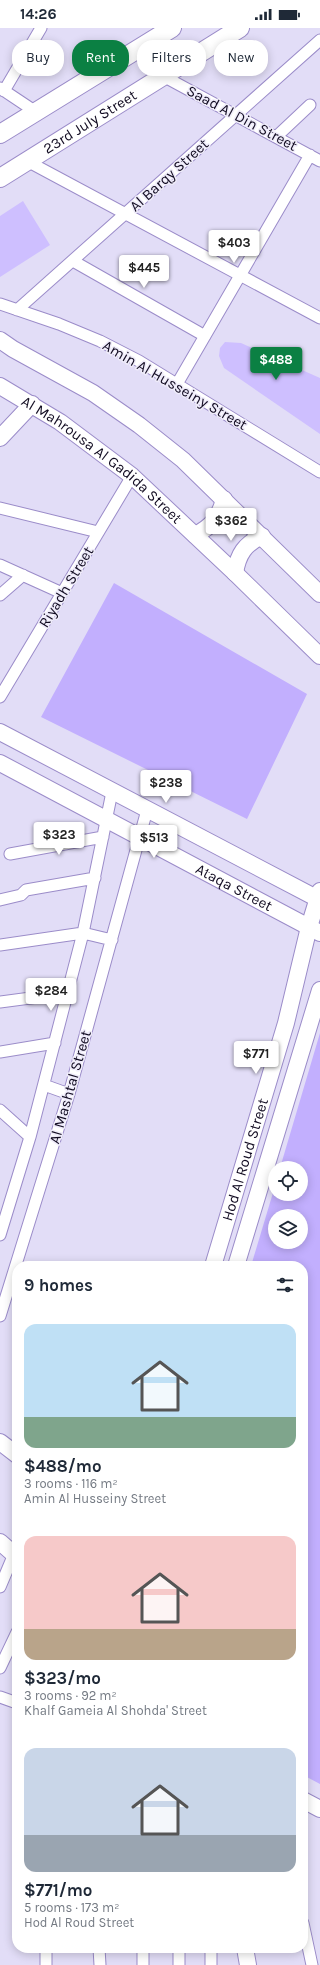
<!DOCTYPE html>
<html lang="en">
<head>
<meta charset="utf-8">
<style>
  body { margin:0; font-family:Karla,sans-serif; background:#f6f6f7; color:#1f2937; height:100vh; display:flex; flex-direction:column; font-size:15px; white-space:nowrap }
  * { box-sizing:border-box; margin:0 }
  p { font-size:13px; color:#747a83 }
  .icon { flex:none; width:22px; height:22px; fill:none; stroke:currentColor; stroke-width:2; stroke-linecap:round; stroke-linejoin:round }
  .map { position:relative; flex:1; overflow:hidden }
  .sheet { position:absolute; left:12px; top:1233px; width:296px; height:692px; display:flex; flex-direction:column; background:#fff; border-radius:16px; box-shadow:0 2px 10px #0003 }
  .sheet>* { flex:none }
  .guide { position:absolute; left:12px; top:12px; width:296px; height:36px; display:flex; gap:8px }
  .tools { position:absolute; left:268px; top:1133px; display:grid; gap:8px }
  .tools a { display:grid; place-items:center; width:40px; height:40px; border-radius:50%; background:#fff; box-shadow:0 2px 10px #0003; font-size:20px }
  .price { position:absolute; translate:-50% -34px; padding:0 9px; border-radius:4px; background:#fff; color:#222; font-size:13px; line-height:26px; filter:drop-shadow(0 1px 2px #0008) }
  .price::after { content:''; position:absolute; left:50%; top:24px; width:12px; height:9px; margin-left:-6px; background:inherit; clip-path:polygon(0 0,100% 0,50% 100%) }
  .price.selected { background:#0b8043; color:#fff }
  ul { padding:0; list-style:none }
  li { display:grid; align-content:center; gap:8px; height:212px; padding:0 12px }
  li span { display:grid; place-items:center; height:124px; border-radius:12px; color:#555 }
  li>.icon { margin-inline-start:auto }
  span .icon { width:72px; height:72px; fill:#fffc; stroke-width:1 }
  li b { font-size:17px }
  h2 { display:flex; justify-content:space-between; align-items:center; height:48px; padding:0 12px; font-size:17px }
  .chip { padding:0 14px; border-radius:16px; background:#fff; box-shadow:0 2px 10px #0003; font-size:14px; line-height:36px }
  .chip.selected { background:#0b8043; color:#fff }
  .status { display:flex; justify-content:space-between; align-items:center; height:28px; padding:0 20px; background:#fff; direction:ltr }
  .status svg { height:11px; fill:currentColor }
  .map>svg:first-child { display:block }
  .green { fill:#c2affe; fill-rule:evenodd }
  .building { fill:#cebfff }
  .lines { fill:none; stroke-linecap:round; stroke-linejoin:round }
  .street-casing { stroke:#9b8cc9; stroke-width:13 }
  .secondary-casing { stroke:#9b8cc9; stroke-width:18 }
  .primary-casing { stroke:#9b8cc9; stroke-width:20 }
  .street { stroke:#fff; stroke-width:11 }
  .secondary { stroke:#fff; stroke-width:16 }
  .primary { stroke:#fff; stroke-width:18 }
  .labels { text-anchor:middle; stroke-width:3; stroke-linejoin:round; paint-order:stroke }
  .street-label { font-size:15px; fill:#110b21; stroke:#efecfa }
</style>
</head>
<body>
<div class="status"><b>14:26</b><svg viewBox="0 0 49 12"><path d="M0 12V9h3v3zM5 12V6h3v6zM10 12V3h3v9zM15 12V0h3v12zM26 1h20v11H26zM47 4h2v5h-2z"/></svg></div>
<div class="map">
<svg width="320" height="1937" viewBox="0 0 320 1937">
  <rect width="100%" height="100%" fill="#e2ddf7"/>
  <path class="green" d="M 114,555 L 307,666 L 247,791 L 41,689 Z
    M 320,1005 L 320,1756 L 303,1747 L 303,1238 L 251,1238 L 275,1158 L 275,1166 L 301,1166 L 301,1140 L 280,1140 ZM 275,1188 L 301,1188 L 301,1214 L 275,1214 Z"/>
  <path class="building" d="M 23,173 L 50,217 L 0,249 L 0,188 Z
    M 225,314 L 241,315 L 320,350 L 320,406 L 224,340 L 219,328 L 220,320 Z"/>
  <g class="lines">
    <g class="street-casing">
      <path id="street" d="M 163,48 L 320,133
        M 0,60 L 36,84
        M 4,63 L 41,0
        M 276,109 L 310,77
        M 27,133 L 320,290
        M 73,233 L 205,308
        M 0,276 L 59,296 L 100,313 L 139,333 L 320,444
        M 17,282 L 320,12
        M 177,356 L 310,127
        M 0,480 L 98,504
        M 0,537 L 62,565
        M 0,567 L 23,547
        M 0,669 L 132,448
        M 10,826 L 103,809
        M 0,872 L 21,867 L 26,862 L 95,850
        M 0,917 L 83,905 L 112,912
        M 0,974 L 68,965
        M 0,1024 L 55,1015
        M 44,1057 L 69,1066
        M 0,1082 L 30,1109
        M 0,1207 L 30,1109 L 83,905 L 112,764
        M 0,1288 L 69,1066 L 147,782
        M 0,1559 L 14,1526
        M 0,1640 L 17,1604
        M 0,1669 L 17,1675
        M 303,1895 L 312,1937
        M 46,1920 L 46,1937
        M 99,1920 L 100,1937
        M 143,1920 L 143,1937
        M 179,1920 L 179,1937
        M 211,1920 L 211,1937"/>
    </g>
    <g class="secondary-casing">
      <g id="secondary">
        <path d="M 0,312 L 13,321 L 93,365 L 139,397 L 183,432 L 320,566"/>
        <path id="s1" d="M 0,358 L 60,394 L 132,448 L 235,545 L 320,628"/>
        <path d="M 0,410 L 32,376"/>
        <path d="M 195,507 C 211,499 220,489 224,471"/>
        <path d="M 235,545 C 238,526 245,516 262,508"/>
        <path d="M 0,704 L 320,872"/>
        <path id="s2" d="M 0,735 L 320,905"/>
        <path id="s3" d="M 213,1238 L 286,995 L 309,899 L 320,863"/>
        <path d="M 236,1238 L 320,962"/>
        <path d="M 0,1414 L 17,1427"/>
        <path d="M 0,1514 L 17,1529"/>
        <path d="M 303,1772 L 320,1781"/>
        <path d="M 245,1920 L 248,1937"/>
      </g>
    </g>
    <g class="primary-casing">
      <g id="primary">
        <path d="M 0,106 L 172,0"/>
        <path id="s4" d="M 0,150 L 240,0"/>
      </g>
    </g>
    <use href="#street" class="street"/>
    <use href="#secondary" class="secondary"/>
    <use href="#primary" class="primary"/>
  </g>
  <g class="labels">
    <g class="street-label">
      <text transform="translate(242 90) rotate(28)" y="5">Saad Al Din Street</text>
      <text dy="5" stroke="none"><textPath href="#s4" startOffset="106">23rd July Street</textPath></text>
      <text transform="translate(169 147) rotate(-42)" y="5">Al Barqy Street</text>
      <text transform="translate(175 357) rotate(30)" y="5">Amin Al Husseiny Street</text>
      <text dy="5" stroke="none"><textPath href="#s1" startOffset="126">Al Mahrousa Al Gadida Street</textPath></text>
      <text transform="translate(66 559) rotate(-59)" y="5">Riyadh Street</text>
      <text dy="5" stroke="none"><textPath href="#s2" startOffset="265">Ataqa Street</textPath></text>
      <text transform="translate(70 1059) rotate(-74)" y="5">Al Mashtal Street</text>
      <text dy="5" stroke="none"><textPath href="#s3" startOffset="111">Hod Al Roud Street</textPath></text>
    </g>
  </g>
</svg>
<div class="tools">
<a><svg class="icon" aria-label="locate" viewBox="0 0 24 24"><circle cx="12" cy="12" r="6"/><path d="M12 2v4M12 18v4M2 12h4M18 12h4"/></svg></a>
<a><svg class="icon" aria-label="layers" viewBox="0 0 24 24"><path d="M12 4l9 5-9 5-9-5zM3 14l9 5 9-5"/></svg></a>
</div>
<b class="price" style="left:234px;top:236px">$403</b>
<b class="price" style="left:144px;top:261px">$445</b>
<b class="price selected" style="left:276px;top:353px">$488</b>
<b class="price" style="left:231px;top:514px">$362</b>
<b class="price" style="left:166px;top:776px">$238</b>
<b class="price" style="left:59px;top:828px">$323</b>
<b class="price" style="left:154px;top:831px">$513</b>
<b class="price" style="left:51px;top:984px">$284</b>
<b class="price" style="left:256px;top:1047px">$771</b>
<div class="guide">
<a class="chip">Buy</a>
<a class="chip selected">Rent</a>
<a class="chip">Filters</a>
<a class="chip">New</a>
</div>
<section class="sheet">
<h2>9 homes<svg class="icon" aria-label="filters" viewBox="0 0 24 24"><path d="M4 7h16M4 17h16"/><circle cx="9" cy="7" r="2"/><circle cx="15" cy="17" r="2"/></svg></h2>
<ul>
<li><span style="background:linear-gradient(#bfe0f5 75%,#7fa58c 0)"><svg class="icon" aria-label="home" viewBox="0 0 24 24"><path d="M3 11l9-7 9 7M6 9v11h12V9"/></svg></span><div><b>$488/mo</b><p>3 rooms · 116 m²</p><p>Amin Al Husseiny Street</p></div></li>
<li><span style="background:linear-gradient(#f6c9c9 75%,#b9a48a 0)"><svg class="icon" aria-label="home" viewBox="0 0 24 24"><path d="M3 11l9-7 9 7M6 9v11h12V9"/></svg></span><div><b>$323/mo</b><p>3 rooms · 92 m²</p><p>Khalf Gameia Al Shohda' Street</p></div></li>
<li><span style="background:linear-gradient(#c9d6e8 70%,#9aa5b1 0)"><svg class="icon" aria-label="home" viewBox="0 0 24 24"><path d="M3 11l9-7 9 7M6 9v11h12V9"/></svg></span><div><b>$771/mo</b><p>5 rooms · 173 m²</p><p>Hod Al Roud Street</p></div></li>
</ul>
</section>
</div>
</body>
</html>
